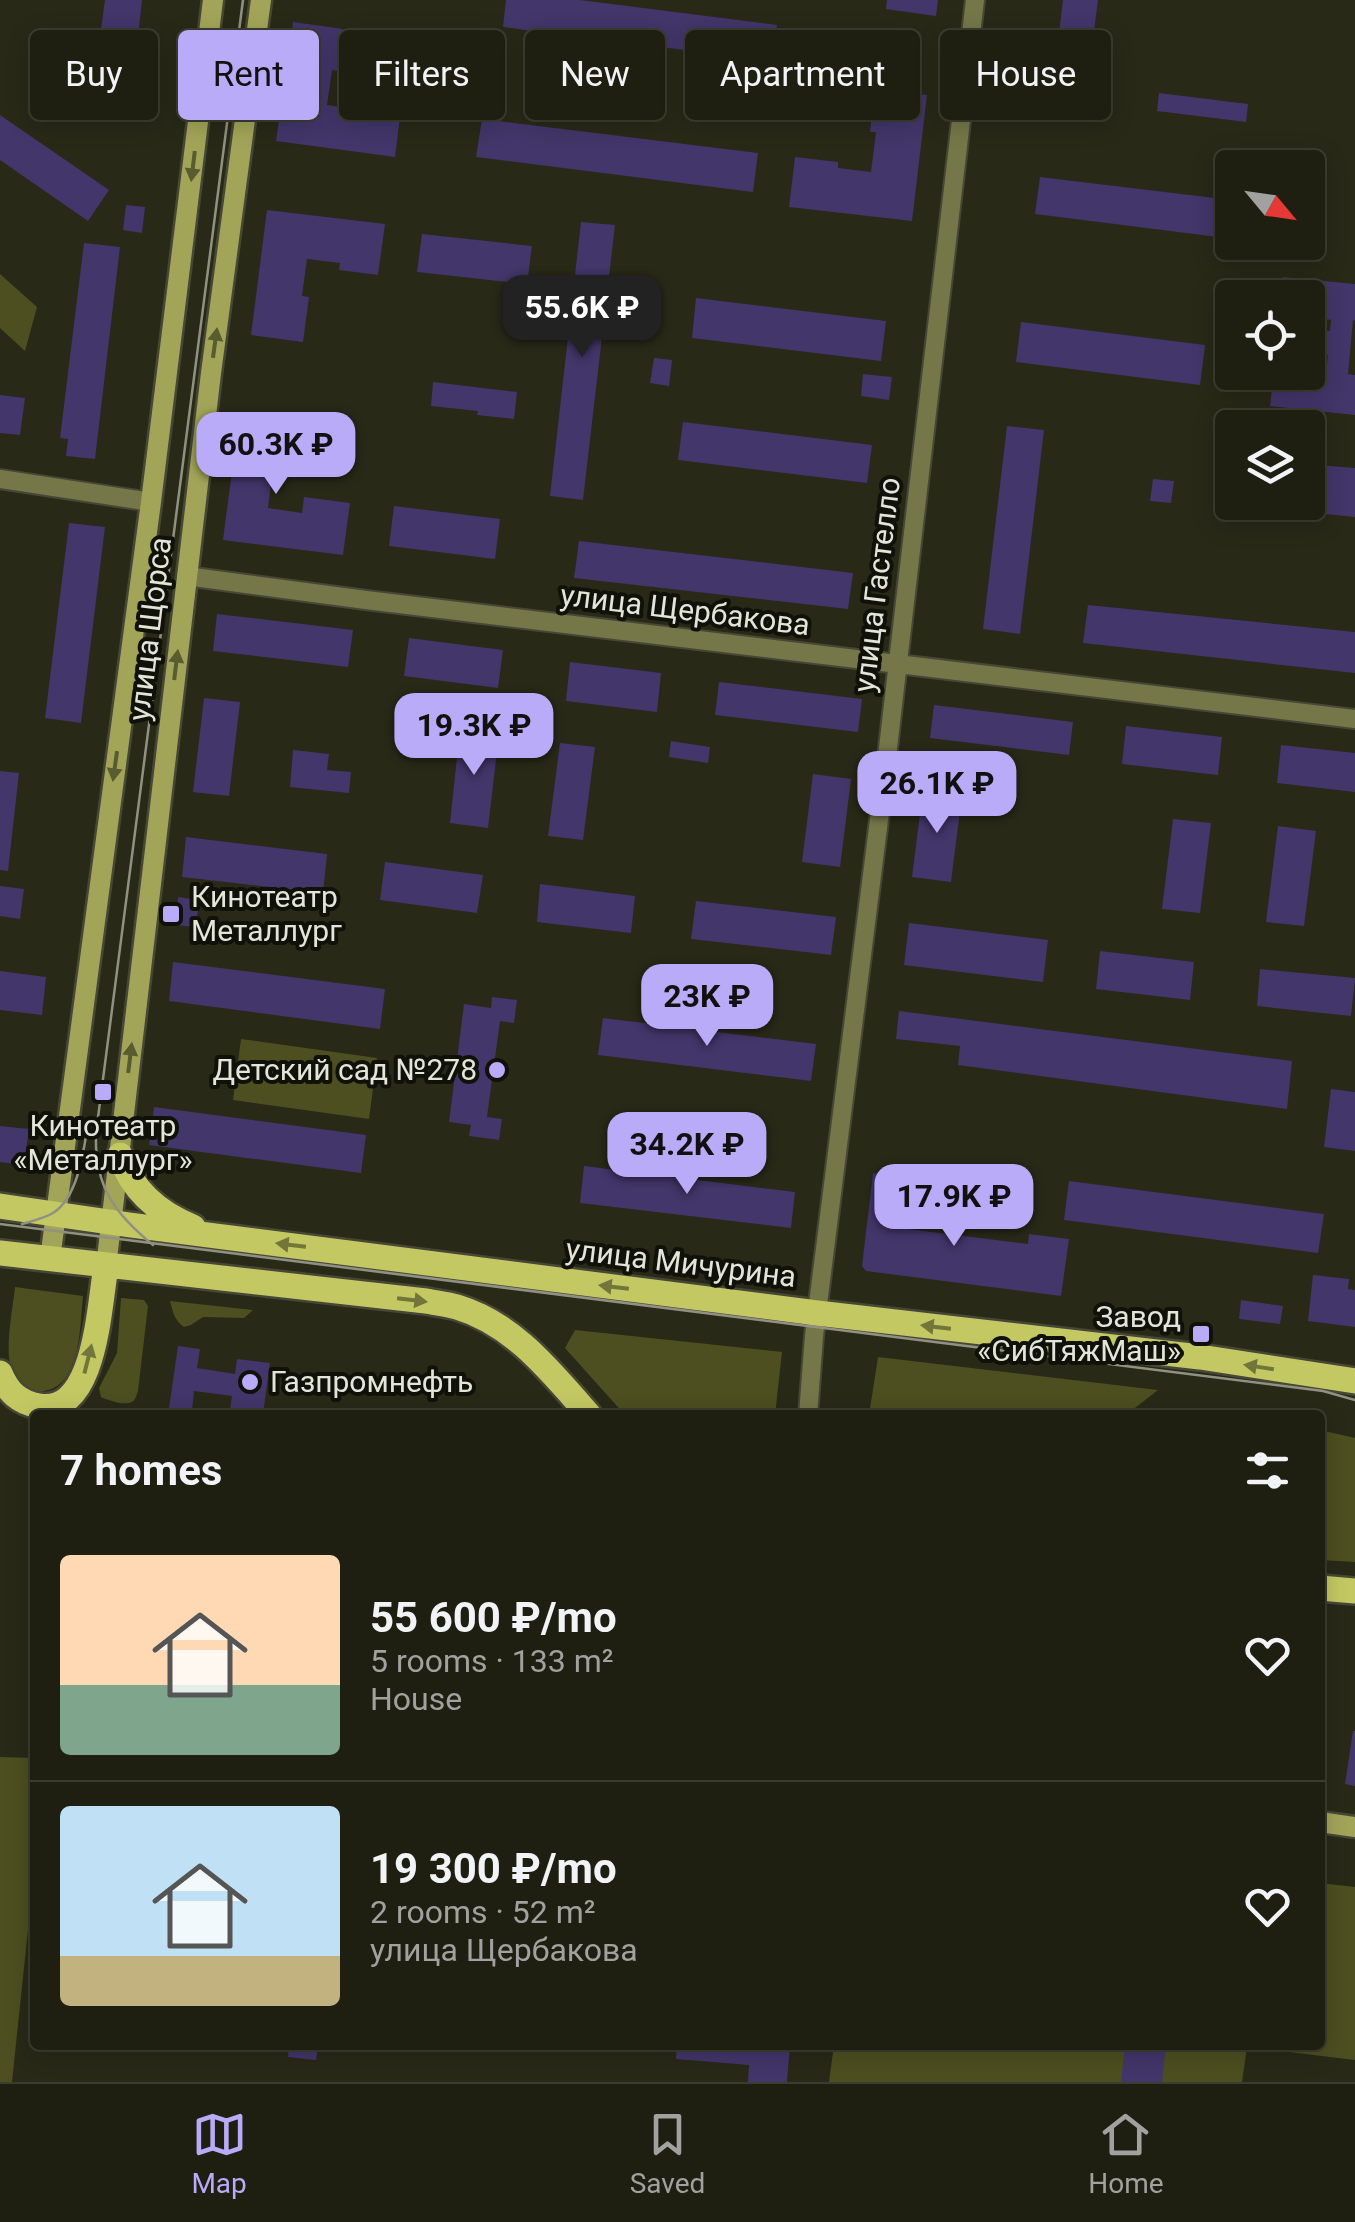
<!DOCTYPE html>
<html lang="en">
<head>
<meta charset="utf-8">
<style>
  body { margin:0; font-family:Roboto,sans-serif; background:#26271a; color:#f1f3f6; height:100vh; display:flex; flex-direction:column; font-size:38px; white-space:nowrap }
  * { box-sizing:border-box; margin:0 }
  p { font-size:32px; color:#a1a29f }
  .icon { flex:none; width:55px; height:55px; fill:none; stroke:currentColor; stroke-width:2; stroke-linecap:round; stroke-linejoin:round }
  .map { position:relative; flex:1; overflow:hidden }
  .sheet { position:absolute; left:30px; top:1410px; width:1295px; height:640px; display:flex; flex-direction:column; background:#1e1f11; border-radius:10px; box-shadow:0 5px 25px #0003,0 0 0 2px #3c3d31 }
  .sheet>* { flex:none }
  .hud { position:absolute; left:30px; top:30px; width:1295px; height:90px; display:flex; gap:20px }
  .needle { width:65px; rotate:119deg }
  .buttons { position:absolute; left:1215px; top:150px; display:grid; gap:20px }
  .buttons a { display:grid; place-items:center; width:110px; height:110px; border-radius:10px; background:#1e1f11; box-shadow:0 5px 25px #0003,0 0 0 2px #3c3d31; font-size:50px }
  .price { position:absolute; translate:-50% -85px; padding:0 22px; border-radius:20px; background:#b9abf7; color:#111; font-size:32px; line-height:65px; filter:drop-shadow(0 2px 5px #0008) }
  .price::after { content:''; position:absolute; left:50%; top:60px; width:30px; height:22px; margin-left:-15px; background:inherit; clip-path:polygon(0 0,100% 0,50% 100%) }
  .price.selected { background:#222; color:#fff }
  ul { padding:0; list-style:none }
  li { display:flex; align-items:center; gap:30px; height:250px; padding:0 30px }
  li+li { border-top:2px solid #3c3d31 }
  li span { display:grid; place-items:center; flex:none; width:280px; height:200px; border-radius:10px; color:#555 }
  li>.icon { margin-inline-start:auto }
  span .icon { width:120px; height:120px; fill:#fffc; stroke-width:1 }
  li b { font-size:42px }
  h2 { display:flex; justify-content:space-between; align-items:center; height:120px; padding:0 30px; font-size:42px }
  .chip { padding:0 35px; border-radius:10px; background:#1e1f11; box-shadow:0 5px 25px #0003,0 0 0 2px #3c3d31; font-size:35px; line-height:90px }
  .chip.selected { background:#b9abf7; color:#111 }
  .tab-bar { display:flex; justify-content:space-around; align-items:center; height:140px; border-top:2px solid #3c3d31; background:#1e1f11; font-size:28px; color:#a1a29f }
  .tab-bar a { display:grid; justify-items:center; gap:5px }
  .tab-bar .selected { color:#b9abf7 }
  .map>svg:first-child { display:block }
  .green { fill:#4d4f20 }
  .building { fill:#42366a }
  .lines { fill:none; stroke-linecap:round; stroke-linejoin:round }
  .street-casing { stroke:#464736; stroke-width:22 }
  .secondary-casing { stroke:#464736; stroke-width:25 }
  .primary-casing { stroke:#464736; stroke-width:30 }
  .street { stroke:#757749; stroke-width:18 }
  .secondary { stroke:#a2a558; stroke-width:20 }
  .primary { stroke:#c4c863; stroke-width:25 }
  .tram { stroke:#909182; stroke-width:2.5 }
  .oneway { fill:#595b30 }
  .oneway2 { fill:#73763a }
  .poi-dot { fill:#b9abf7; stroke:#101109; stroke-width:4 }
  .labels { text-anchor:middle; stroke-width:8; stroke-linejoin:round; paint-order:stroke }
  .street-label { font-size:30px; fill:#e4e5d9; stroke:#101109 }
  .poi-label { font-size:30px; fill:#e4e5d9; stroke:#101109; text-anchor:start }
</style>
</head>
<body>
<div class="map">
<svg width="1355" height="2082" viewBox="0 0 1355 2082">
  <rect width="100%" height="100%" fill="#282917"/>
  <path class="green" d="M 0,274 L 37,307 L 25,351 L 0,328 Z
    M 241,1039 L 377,1058 L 369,1119 L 233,1100 Z
    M 15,1287 L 83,1296 C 80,1326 81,1394 37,1391 C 28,1390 17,1381 13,1373 C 3,1353 13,1309 15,1287 Z
    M 121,1298 L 144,1300 L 148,1306 L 138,1391 C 137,1394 135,1401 132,1402 C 125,1406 107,1400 101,1397 L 99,1388 L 117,1353 Z
    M 170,1301 L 253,1310 L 244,1318 L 203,1317 L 191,1325 L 184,1327 C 174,1320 173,1312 170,1301 Z
    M 575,1330 L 782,1352 L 775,1415 L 625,1415 L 565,1348 Z
    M 878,1357 L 1158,1390 L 1126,1415 L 869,1415 Z
    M 1320,1430 L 1355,1438 L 1355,1562 L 1320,1560 Z
    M 0,1757 L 35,1758 L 35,1863 L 12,2082 L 0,2082 Z
    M 1320,1883 L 1355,1887 L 1355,2060 L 1247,2047 L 1242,2082 L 829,2082 L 834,2045 L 1320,2045 Z"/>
  <path class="building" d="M 105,0 L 142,0 L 133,83 L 34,69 L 39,36 L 99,44 Z
    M 506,0 L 580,0 L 777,25 L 772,61 L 503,27 Z
    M 887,0 L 938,0 L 936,16 L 886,9 Z
    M 1063,0 L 1098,0 L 1083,118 L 1049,115 Z
    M 293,22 L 343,29 L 338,71 L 332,70 L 327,105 L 356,109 L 357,104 L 401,109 L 395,157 L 276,141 Z
    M 413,44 L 461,50 L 457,79 L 409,73 Z
    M 875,89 L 927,95 L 912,221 L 789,207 L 795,157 L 838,162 L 838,168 L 871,172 L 876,132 L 870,132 Z
    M 1159,93 L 1248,104 L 1246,122 L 1157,111 Z
    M 0,115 L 109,190 L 88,221 L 0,160 Z
    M 482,119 L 758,153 L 753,192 L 476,157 Z
    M 1040,177 L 1223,199 L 1218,237 L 1035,214 Z
    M 126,205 L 145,207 L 142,233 L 123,230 Z
    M 267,210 L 385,224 L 378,275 L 339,270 L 340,263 L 307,259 L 302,296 L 309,297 L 303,342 L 251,335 Z
    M 581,222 L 615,225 L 583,500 L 550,496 Z
    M 422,234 L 532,246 L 527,284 L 417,272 Z
    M 84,243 L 120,247 L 95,459 L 66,456 L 68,439 L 60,438 Z
    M 1283,277 L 1355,284 L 1355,321 L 1353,320 L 1348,374 L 1355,375 L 1355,415 L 1270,406 L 1274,372 L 1326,373 L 1328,355 L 1308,353 L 1308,329 L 1330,331 L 1331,320 L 1308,317 L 1308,298 L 1281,298 Z
    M 696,298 L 886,321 L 881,361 L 692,338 Z
    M 1021,322 L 1205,345 L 1200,385 L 1016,362 Z
    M 654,358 L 672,360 L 669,386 L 650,383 Z
    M 863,374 L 892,377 L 889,400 L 861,396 Z
    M 433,382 L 517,392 L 514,419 L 477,415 L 478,411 L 431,406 Z
    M 0,395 L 25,398 L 20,435 L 0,433 Z
    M 239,417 L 292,424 L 288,462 L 274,460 L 268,508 L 302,513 L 304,497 L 350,503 L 343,555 L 223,540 Z
    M 683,422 L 872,445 L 867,483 L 678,460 Z
    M 1007,426 L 1044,430 L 1020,634 L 983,629 Z
    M 1318,465 L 1355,468 L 1355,517 L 1315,513 Z
    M 1153,479 L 1174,481 L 1171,503 L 1150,501 Z
    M 394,506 L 500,519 L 495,559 L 389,546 Z
    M 69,523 L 105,527 L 81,723 L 45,718 Z
    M 579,541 L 853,573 L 848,609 L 574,578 Z
    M 1088,605 L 1355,632 L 1355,673 L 1083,643 Z
    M 217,614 L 353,630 L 348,667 L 213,651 Z
    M 409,638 L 503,650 L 498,688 L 404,676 Z
    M 570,662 L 661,673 L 657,712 L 566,701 Z
    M 719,682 L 862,699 L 858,732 L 715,715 Z
    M 204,698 L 240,702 L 229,796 L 193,792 Z
    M 934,705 L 1073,722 L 1069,755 L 930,738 Z
    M 1126,726 L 1222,737 L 1218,775 L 1122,764 Z
    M 460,729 L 499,734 L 488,828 L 450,823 Z
    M 671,741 L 710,747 L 708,763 L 669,757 Z
    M 560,743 L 595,747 L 583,840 L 548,836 Z
    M 1281,745 L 1355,753 L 1355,792 L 1277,783 Z
    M 293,750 L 329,754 L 327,770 L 351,772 L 349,793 L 290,787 Z
    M 0,771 L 19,773 L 8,871 L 0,870 Z
    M 813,774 L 851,779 L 840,867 L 802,862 Z
    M 923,790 L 962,795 L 951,882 L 912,877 Z
    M 1173,819 L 1211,823 L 1200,913 L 1162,909 Z
    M 1278,826 L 1316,831 L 1304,926 L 1266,922 Z
    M 186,837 L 327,854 L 323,893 L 182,877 Z
    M 385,862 L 483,875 L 477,913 L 380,900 Z
    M 540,884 L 635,896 L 631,933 L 537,922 Z
    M 0,886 L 24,889 L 20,919 L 0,916 Z
    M 178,897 L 199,900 L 196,927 L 176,925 Z
    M 696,901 L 836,917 L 831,955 L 691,939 Z
    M 909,923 L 1048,940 L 1043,982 L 904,965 Z
    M 1100,951 L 1194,962 L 1190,1000 L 1096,989 Z
    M 173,962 L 385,989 L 380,1029 L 169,1001 Z
    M 1260,969 L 1355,978 L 1351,1016 L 1257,1006 Z
    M 0,971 L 46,977 L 42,1015 L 0,1010 Z
    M 492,997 L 517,1000 L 514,1023 L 500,1021 L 487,1117 L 502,1119 L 499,1140 L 469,1136 L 471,1125 L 449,1122 L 464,1004 L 491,1008 Z
    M 899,1011 L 1292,1061 L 1287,1109 L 958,1065 L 960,1046 L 896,1039 Z
    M 603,1018 L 816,1044 L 811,1081 L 598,1055 Z
    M 1331,1089 L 1355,1092 L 1355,1151 L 1324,1147 Z
    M 154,1107 L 366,1135 L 361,1173 L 149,1145 Z
    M 0,1126 L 29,1129 L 24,1165 L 0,1162 Z
    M 584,1166 L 795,1192 L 791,1228 L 580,1203 Z
    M 873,1173 L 914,1178 L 907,1229 L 1028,1244 L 1029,1234 L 1069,1239 L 1061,1296 L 866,1271 L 862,1266 Z
    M 1069,1181 L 1324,1214 L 1318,1253 L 1064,1220 Z
    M 1313,1275 L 1349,1279 L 1348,1289 L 1355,1290 L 1355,1327 L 1308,1321 Z
    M 1241,1300 L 1283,1306 L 1280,1324 L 1239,1319 Z
    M 178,1346 L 200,1349 L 197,1368 L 235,1374 L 237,1359 L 270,1363 L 263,1414 L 230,1410 L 232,1396 L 194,1391 L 192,1411 L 169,1408 Z
    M 1353,1731 L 1355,1731 L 1355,1786 L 1345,1784 Z
    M 289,2045 L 318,2045 L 316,2060 L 288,2057 Z
    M 677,2045 L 790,2045 L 787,2082 L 748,2082 L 749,2065 L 676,2059 Z
    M 1125,2045 L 1166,2045 L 1162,2082 L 1121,2082 Z"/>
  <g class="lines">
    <g class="street-casing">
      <path id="street" d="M 0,479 L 151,502
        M 186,576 L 366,600 L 1355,719
        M 808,1415 L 814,1336 L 888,748 L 975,0"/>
    </g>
    <g class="secondary-casing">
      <path id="secondary" d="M 50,1259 L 151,502 L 213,0
        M 106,1267 L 211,373 L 261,0
        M 1320,1822 L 1355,1827"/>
    </g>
    <g class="primary-casing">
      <path id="primary" d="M 120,1155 C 132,1191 158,1213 193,1227
        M 0,1206 L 130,1225 L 817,1313 L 1200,1357 L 1355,1381
        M 0,1253 L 426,1301 C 436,1303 447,1304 457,1307 C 514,1324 551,1372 589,1415
        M 0,1373 C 8,1392 18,1402 39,1406 C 96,1416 99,1304 106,1267
        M 1320,1588 L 1355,1591"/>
    </g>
    <use href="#street" class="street"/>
    <use href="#secondary" class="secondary"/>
    <use href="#primary" class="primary"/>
    <path class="tram" d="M 0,1224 L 1323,1391 L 1355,1400
      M 22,1224 C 32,1221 45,1218 53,1213 C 77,1198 83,1155 87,1130
      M 153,1245 C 114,1213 94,1186 96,1133 L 243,0"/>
  </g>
  <defs><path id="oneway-solid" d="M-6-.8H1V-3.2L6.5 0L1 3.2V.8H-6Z" transform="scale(2.5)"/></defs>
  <g class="oneway">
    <use href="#oneway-solid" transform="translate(193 166) rotate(97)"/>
    <use href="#oneway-solid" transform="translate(215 343) rotate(-82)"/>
    <use href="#oneway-solid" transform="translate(176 665) rotate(-83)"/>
    <use href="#oneway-solid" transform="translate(115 766) rotate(98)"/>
    <use href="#oneway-solid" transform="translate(130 1058) rotate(-83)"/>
  </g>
  <g class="oneway2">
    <use href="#oneway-solid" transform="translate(291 1245) rotate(-173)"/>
    <use href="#oneway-solid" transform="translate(614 1287) rotate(-173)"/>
    <use href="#oneway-solid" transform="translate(412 1300) rotate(7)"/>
    <use href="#oneway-solid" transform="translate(936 1327) rotate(-173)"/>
    <use href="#oneway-solid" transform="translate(88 1359) rotate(-76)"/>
    <use href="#oneway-solid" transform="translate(1259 1367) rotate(-171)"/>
  </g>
  <g class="poi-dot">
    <rect x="161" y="904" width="20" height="20" rx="5"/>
    <circle cx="497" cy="1070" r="10"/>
    <rect x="93" y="1082" width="20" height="20" rx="5"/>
    <rect x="1191" y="1324" width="20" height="20" rx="5"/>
    <circle cx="250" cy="1382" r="10"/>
  </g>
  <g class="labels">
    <g class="street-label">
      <text transform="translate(877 585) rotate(-83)" y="10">улица Гастелло</text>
      <text transform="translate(685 610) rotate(7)" y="10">улица Щербакова</text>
      <text transform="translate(150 629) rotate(-83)" y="10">улица Щорса</text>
      <text transform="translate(681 1263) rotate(7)" y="10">улица Мичурина</text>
    </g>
    <g class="poi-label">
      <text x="191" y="907">Кинотеатр<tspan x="191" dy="34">Металлург</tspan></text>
      <text x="477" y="1080" text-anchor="end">Детский сад №278</text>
      <text x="103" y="1136" text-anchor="middle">Кинотеатр<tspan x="103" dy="34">«Металлург»</tspan></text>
      <text x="1181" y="1327" text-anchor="end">Завод<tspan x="1181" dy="34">«СибТяжМаш»</tspan></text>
      <text x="270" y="1392">Газпромнефть</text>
    </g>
  </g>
</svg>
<div class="buttons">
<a><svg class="needle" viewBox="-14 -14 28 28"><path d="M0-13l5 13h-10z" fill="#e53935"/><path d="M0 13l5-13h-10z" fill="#a1a29f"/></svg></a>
<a><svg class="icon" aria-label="locate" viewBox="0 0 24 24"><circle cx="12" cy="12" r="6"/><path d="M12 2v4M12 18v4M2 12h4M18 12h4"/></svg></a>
<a><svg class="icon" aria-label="layers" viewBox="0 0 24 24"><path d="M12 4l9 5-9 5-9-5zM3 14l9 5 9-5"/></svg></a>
</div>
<b class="price selected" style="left:582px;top:360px">55.6K ₽</b>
<b class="price" style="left:276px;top:497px">60.3K ₽</b>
<b class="price" style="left:474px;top:778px">19.3K ₽</b>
<b class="price" style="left:937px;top:836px">26.1K ₽</b>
<b class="price" style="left:707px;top:1049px">23K ₽</b>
<b class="price" style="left:687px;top:1197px">34.2K ₽</b>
<b class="price" style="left:954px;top:1249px">17.9K ₽</b>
<div class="hud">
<a class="chip">Buy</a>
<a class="chip selected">Rent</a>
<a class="chip">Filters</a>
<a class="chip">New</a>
<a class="chip">Apartment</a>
<a class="chip">House</a>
</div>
<section class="sheet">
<h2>7 homes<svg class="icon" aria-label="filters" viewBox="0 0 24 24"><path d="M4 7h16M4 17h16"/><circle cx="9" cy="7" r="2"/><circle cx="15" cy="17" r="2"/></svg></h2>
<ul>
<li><span style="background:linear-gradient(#ffd9b3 65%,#7fa58c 0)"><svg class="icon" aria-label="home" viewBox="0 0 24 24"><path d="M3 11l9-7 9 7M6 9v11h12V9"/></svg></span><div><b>55 600 ₽/mo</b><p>5 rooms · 133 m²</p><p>House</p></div><svg class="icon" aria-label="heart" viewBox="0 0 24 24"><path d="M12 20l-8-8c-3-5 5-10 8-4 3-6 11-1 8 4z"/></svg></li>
<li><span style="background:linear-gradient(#bfe0f5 75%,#c2b280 0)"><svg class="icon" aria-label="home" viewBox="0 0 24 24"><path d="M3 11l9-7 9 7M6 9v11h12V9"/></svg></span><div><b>19 300 ₽/mo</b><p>2 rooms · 52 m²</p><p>улица Щербакова</p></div><svg class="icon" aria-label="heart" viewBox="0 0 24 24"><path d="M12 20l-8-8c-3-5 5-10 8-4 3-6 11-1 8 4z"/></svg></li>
</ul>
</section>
</div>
<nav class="tab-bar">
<a class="selected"><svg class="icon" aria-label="map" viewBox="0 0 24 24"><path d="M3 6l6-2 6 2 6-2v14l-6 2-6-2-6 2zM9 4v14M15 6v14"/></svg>Map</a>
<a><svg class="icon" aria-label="saved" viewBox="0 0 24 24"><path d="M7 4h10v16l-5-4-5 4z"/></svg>Saved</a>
<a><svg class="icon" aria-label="home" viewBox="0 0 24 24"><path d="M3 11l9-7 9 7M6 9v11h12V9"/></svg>Home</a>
</nav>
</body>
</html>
